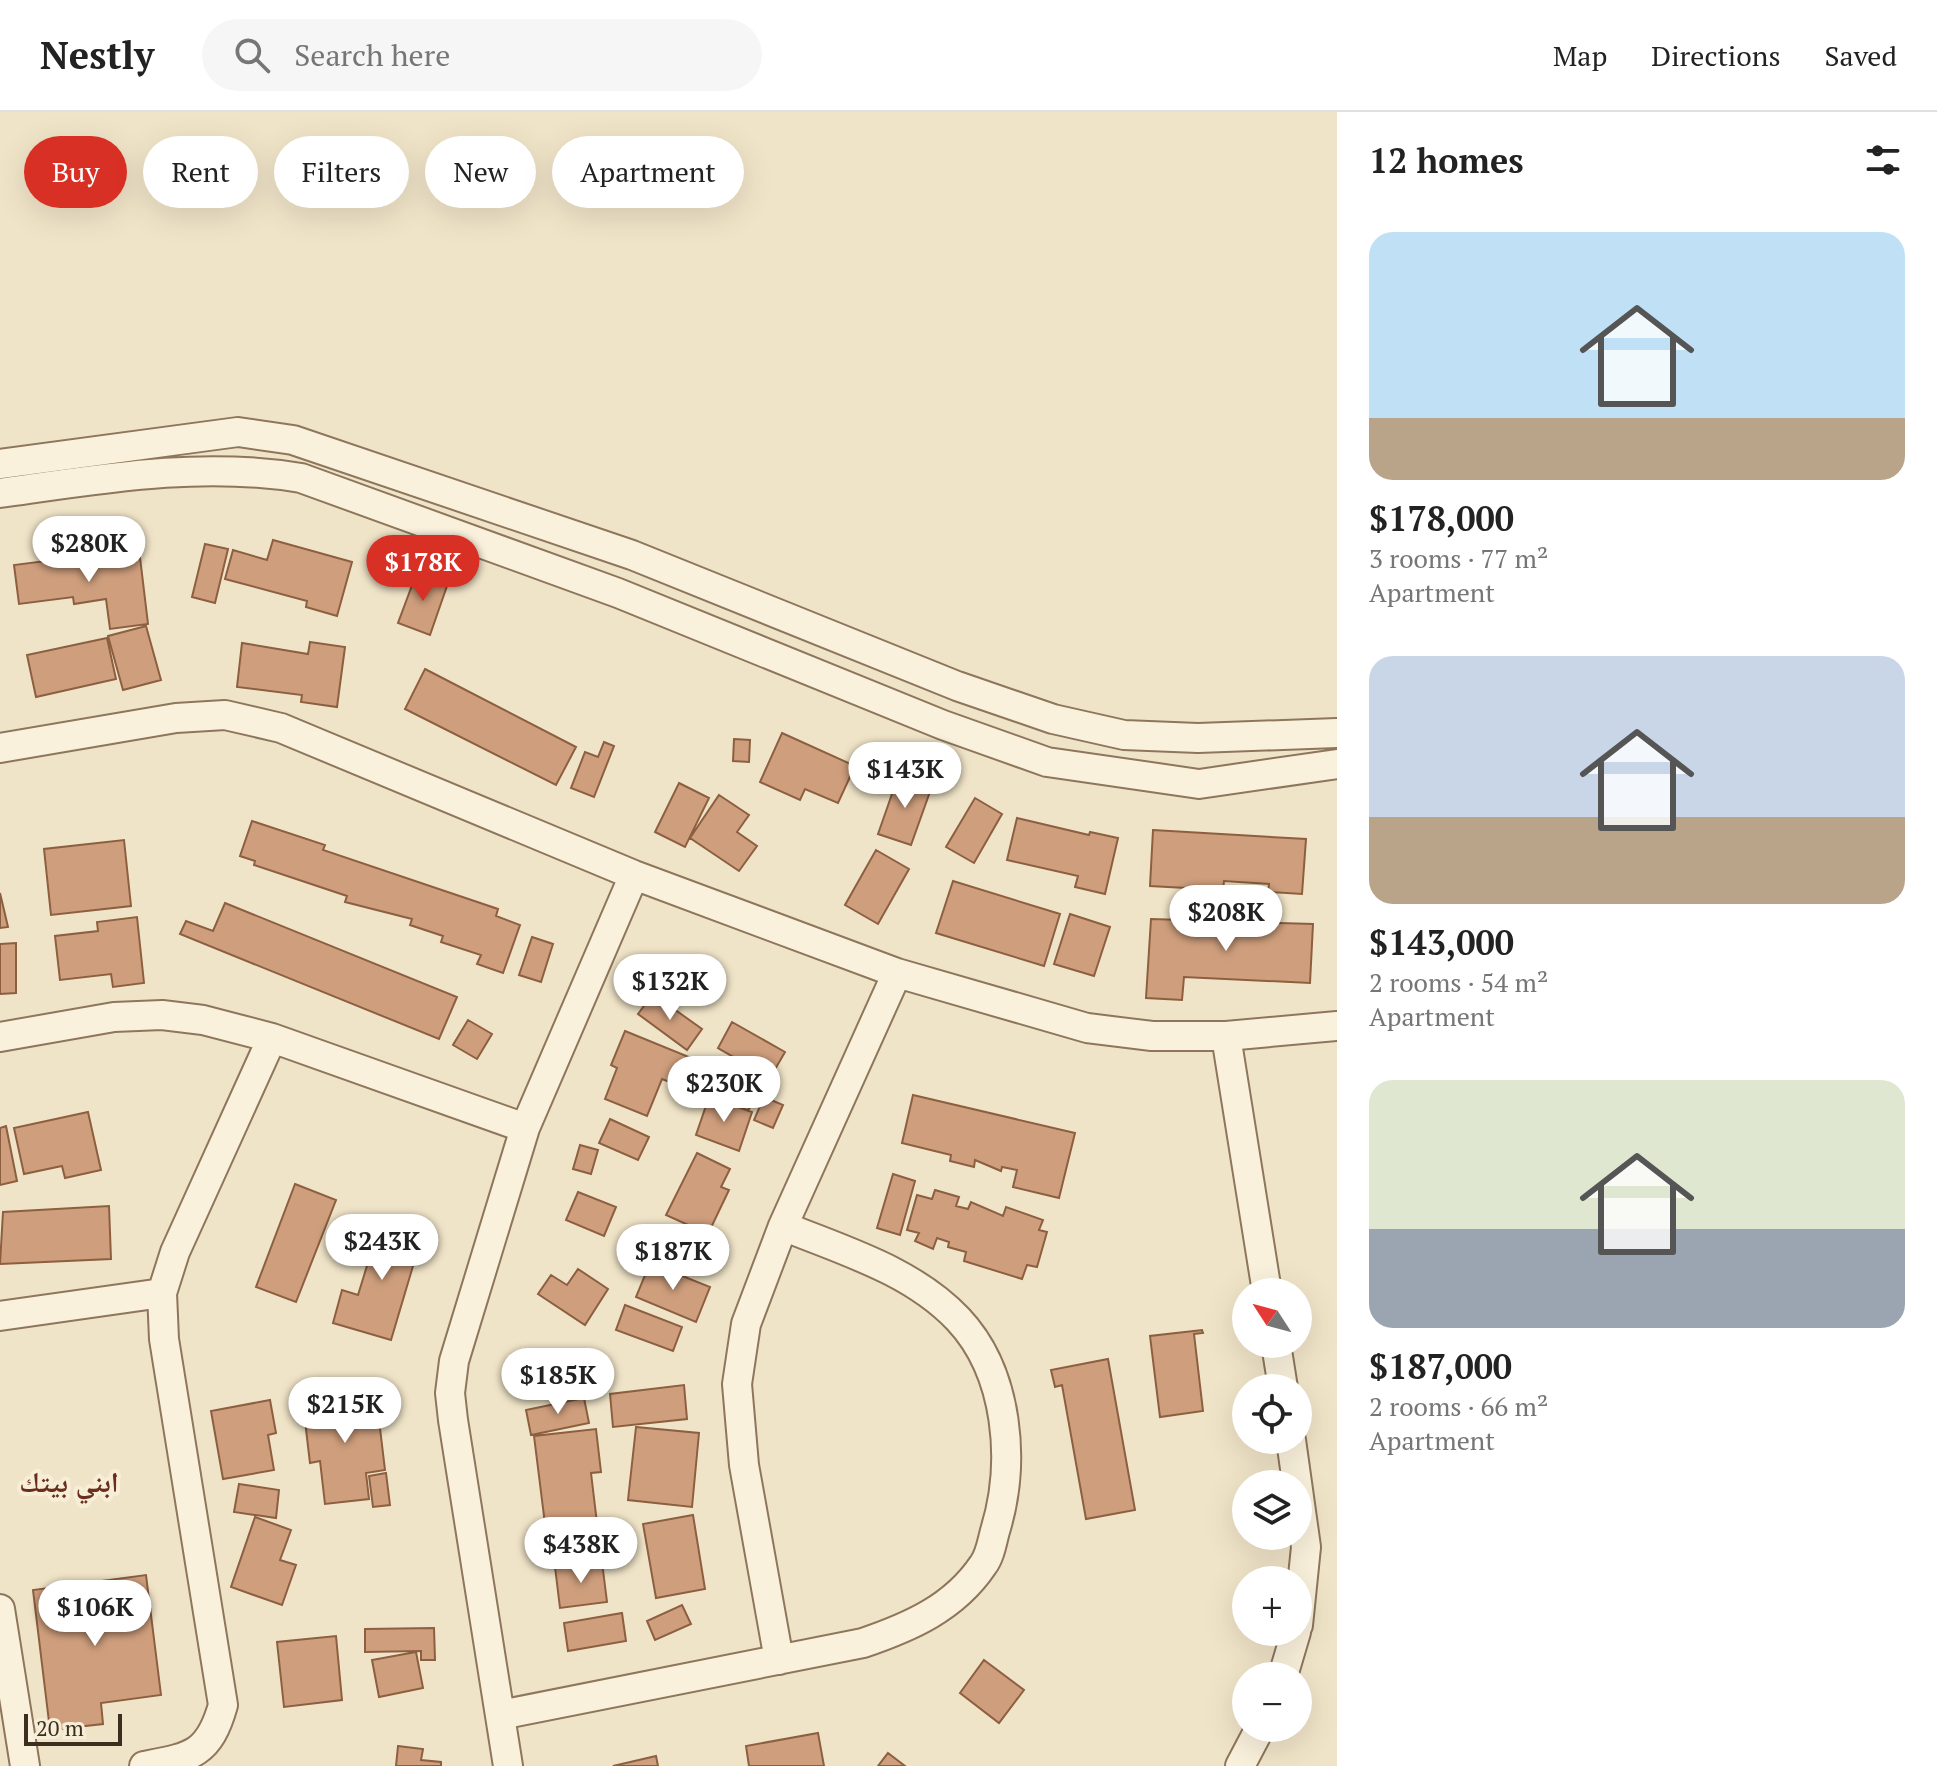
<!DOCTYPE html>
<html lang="en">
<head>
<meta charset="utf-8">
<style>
  body { margin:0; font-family:"PT Serif","Noto Naskh Arabic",serif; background:#f6f6f6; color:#222; height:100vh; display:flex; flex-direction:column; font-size:30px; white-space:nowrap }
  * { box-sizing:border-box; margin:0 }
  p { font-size:26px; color:#767676 }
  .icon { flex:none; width:44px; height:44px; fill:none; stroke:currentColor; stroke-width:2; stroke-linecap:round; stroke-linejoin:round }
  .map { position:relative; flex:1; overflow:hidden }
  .sheet { display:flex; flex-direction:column; background:#fff; width:600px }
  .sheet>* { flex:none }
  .banner { position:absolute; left:24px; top:24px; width:760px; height:72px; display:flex; gap:16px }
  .needle { width:52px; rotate:306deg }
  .fabs { position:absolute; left:1232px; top:1166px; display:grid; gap:16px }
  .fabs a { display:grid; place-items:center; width:80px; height:80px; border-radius:50%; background:#fff; box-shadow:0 8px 32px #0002; font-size:40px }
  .scale { position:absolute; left:24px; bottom:20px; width:98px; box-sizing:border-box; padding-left:8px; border:4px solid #3d2e20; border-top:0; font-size:22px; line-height:28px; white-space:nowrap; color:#3d2e20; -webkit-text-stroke:6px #f7eed8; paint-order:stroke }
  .price { position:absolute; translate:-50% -68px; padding:0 18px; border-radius:28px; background:#fff; color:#222; font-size:26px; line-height:52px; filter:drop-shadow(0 2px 4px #0008) }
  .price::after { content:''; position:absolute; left:50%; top:48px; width:24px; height:18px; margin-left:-12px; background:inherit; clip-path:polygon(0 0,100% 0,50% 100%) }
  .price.selected { background:#d93025; color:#fff }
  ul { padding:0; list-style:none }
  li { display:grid; align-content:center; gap:16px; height:424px; padding:0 32px }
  li span { display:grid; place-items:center; height:248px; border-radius:24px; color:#555 }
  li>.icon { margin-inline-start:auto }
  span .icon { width:144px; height:144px; fill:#fffc; stroke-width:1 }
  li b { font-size:34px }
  h2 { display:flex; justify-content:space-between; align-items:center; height:96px; padding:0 32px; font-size:34px }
  .pill { padding:0 28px; border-radius:36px; background:#fff; box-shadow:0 8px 32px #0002; font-size:28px; line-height:72px }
  .pill.selected { background:#d93025; color:#fff }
  header { display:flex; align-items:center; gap:48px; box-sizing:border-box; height:112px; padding:0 40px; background:#fff; border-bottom:2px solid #e0e0e0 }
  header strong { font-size:38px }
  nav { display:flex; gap:44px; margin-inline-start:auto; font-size:28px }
  .search { width:560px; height:72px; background:#f6f6f6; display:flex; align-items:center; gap:20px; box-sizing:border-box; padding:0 28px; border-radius:44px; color:#767676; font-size:30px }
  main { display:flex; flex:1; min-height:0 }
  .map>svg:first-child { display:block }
  .building { fill:#cf9f7d; stroke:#8d5f41; stroke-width:2 }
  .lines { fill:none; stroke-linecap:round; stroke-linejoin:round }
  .street-casing { stroke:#8d765c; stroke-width:32 }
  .street { stroke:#faf1dc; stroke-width:28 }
  .labels { text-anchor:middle; stroke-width:8; stroke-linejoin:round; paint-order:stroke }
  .district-label { font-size:28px; font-weight:bold; fill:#6b2e1e; stroke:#f7eed8 }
</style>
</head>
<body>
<header>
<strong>Nestly</strong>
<div class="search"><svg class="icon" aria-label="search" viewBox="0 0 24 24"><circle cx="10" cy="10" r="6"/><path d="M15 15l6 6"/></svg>Search here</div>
<nav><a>Map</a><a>Directions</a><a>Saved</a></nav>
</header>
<main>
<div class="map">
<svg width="1337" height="1654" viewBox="0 0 1337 1654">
  <rect width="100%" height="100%" fill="#f0e4c8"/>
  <path class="building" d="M 273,428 L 352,450 L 337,504 L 306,495 L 307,489 L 225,467 L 233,438 L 267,448 Z
    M 205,432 L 228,437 L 215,491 L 192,485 Z
    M 139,437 L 148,512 L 110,517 L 106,487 L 74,492 L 73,485 L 19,492 L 14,453 Z
    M 417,460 L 448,471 L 430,523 L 398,511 Z
    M 146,514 L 161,568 L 123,578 L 108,524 Z
    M 107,526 L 116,567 L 36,585 L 27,543 Z
    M 310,530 L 345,535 L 337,595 L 301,590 L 302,583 L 237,575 L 242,531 L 308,542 Z
    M 425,557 L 576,635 L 556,673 L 405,597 Z
    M 782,621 L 855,654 L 838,691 L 805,677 L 800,688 L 760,670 Z
    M 734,627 L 750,628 L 749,650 L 733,649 Z
    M 604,630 L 614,634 L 594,685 L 571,676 L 585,640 L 598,645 Z
    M 899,662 L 932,674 L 911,733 L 878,722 Z
    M 679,671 L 709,686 L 685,735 L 655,720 Z
    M 719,683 L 749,703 L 737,720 L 757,734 L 739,759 L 690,726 Z
    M 975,686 L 1002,702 L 974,751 L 946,735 Z
    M 1017,706 L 1089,723 L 1090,720 L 1118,726 L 1105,782 L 1075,775 L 1078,764 L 1007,748 Z
    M 252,709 L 325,733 L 323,738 L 498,797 L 496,804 L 520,813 L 503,861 L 477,852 L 481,843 L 441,830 L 443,824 L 410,813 L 412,807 L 345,790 L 347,784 L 254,753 L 255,749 L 240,744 Z
    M 1153,718 L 1306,727 L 1302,782 L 1268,780 L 1269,772 L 1224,769 L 1223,778 L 1150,774 Z
    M 124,728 L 131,794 L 51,803 L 44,737 Z
    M 876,738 L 909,757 L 878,812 L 845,793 Z
    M 953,769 L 1060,802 L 1044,854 L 936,821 Z
    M 0,781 L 8,815 L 0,816 Z
    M 225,791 L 457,885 L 439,927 L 180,822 L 186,809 L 213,819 Z
    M 1070,802 L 1110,815 L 1094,864 L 1054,852 Z
    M 137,805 L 144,871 L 113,875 L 111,862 L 60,868 L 55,824 L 98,819 L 97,810 Z
    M 1151,807 L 1313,812 L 1310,871 L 1184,865 L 1182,888 L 1146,886 Z
    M 532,825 L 553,832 L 541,870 L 519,863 Z
    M 16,831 L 16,881 L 0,882 L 0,832 Z
    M 653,882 L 702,917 L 687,938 L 638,902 Z
    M 468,908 L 492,922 L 477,947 L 453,933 Z
    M 732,910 L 785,940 L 770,966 L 718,936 Z
    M 625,919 L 706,952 L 695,980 L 662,967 L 647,1004 L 605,987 L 617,956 L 611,953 Z
    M 720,955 L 760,977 L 748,999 L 708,977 Z
    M 913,983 L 1075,1021 L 1059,1086 L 1013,1075 L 1017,1058 L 1002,1055 L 1001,1059 L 975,1048 L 974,1055 L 950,1049 L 951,1043 L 902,1031 Z
    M 709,985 L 752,1000 L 739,1039 L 696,1023 Z
    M 764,985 L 783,993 L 773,1016 L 754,1008 Z
    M 88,1000 L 101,1058 L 65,1066 L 62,1054 L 24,1062 L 14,1016 Z
    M 610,1007 L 649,1025 L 638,1048 L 599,1031 Z
    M 6,1014 L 17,1069 L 0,1073 L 0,1016 Z
    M 580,1033 L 598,1038 L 591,1062 L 573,1057 Z
    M 697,1041 L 730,1057 L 721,1075 L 729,1078 L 708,1122 L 666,1103 Z
    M 893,1062 L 915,1069 L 900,1123 L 877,1116 Z
    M 295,1072 L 336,1088 L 296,1190 L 256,1175 Z
    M 935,1078 L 959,1085 L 956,1094 L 968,1097 L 971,1090 L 1003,1104 L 1006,1095 L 1043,1108 L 1039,1118 L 1047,1120 L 1037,1155 L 1027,1153 L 1022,1167 L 964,1149 L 966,1140 L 948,1135 L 949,1130 L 937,1126 L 933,1137 L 915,1129 L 919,1121 L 907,1118 L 917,1083 L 932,1087 Z
    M 578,1080 L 616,1095 L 604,1124 L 566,1108 Z
    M 109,1094 L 111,1147 L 0,1152 L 3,1100 Z
    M 382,1105 L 424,1117 L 391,1228 L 333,1211 L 342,1178 L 358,1183 Z
    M 650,1151 L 710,1175 L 696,1210 L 636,1185 Z
    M 578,1157 L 608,1177 L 585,1213 L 538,1182 L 551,1163 L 567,1173 Z
    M 625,1193 L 682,1215 L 673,1239 L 616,1218 Z
    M 1202,1218 L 1203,1221 L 1194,1222 L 1203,1299 L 1160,1305 L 1150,1224 Z
    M 1108,1247 L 1135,1398 L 1086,1407 L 1062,1273 L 1055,1275 L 1051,1258 Z
    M 684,1273 L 687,1307 L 613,1315 L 610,1282 Z
    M 376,1283 L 385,1358 L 366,1361 L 369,1387 L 325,1392 L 320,1349 L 310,1351 L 303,1292 Z
    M 584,1286 L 589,1311 L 531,1323 L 526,1298 Z
    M 270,1288 L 276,1321 L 268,1323 L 274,1358 L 223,1367 L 211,1299 Z
    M 636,1315 L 699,1321 L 692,1395 L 628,1388 Z
    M 596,1317 L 601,1360 L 591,1361 L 600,1436 L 577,1439 L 573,1408 L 545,1412 L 534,1324 Z
    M 386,1361 L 390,1393 L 373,1395 L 369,1364 Z
    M 239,1372 L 279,1378 L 276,1406 L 234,1400 Z
    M 693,1403 L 705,1477 L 656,1486 L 643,1412 Z
    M 255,1405 L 291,1418 L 280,1448 L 296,1453 L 282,1493 L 231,1475 Z
    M 602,1450 L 607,1490 L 560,1496 L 555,1455 Z
    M 146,1463 L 161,1583 L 101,1591 L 103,1612 L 50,1618 L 33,1478 Z
    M 682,1493 L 691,1512 L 655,1528 L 647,1509 Z
    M 622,1501 L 626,1529 L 568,1539 L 564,1511 Z
    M 434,1516 L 435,1548 L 421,1548 L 421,1539 L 365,1540 L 365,1517 Z
    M 336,1524 L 342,1588 L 284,1595 L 277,1530 Z
    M 416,1540 L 423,1576 L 379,1585 L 372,1548 Z
    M 984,1548 L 1024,1578 L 999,1611 L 960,1581 Z
    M 818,1621 L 824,1654 L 749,1654 L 746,1634 Z
    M 398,1634 L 423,1637 L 421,1648 L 441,1650 L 441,1654 L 396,1654 Z
    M 888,1641 L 905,1654 L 878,1654 Z
    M 656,1644 L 658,1654 L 613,1654 Z"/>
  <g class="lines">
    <g class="street-casing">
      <path id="street" d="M 0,352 L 238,320 L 293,328 L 632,443 L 957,574 L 1053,607 L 1124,623 L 1198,626 L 1337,621
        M 0,381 C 100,367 200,349 301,366 L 618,481 L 943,613 L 1047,650 L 1199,672 L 1337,652
        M 0,636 L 176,606 L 225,603 L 281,616 L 634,763 L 897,861 L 1087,916 L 1152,924 L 1226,924 L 1337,914
        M 1226,924 L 1267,1180
        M 0,925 L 114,905 L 162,903 L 203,908 L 272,926 L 525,1016
        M 0,1204 L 162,1181
        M 1276,1232 L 1283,1276
        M 1291,1328 L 1306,1435 L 1298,1513
        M 0,1497 L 25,1654
        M 779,1548 L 744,1353 L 737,1272 L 746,1212 L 783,1114 L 897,861
        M 1283,1564 L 1296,1520
        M 500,1603 L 863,1531 C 910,1515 954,1496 983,1453 C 990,1444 992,1430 995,1419 C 1016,1351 1009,1261 958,1207 C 911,1158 844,1139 783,1114
        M 144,1654 C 191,1645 209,1643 223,1593 L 164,1227 L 162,1181 L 175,1140 L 272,926
        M 508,1654 L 453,1308 L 450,1281 L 454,1249 L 525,1016 L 634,763
        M 1240,1654 L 1260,1616"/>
    </g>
    <use href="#street" class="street"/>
  </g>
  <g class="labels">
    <g class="district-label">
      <text x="69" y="1380">ابني بيتك</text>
    </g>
  </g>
</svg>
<div class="fabs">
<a><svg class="needle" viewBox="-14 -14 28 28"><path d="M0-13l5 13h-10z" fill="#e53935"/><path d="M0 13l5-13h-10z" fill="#767676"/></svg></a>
<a><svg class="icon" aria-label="locate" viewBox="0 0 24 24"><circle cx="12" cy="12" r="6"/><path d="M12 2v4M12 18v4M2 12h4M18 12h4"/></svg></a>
<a><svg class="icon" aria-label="layers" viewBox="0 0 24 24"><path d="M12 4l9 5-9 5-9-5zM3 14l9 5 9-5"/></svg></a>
<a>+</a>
<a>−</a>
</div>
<div class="scale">20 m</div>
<b class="price" style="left:89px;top:472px">$280K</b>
<b class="price selected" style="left:423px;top:491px">$178K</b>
<b class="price" style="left:905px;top:698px">$143K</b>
<b class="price" style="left:1226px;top:841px">$208K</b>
<b class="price" style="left:670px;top:910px">$132K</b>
<b class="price" style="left:724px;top:1012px">$230K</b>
<b class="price" style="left:382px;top:1170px">$243K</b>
<b class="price" style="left:673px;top:1180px">$187K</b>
<b class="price" style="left:558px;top:1304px">$185K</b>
<b class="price" style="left:345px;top:1333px">$215K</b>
<b class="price" style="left:581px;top:1473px">$438K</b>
<b class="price" style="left:95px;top:1536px">$106K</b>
<div class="banner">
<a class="pill selected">Buy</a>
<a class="pill">Rent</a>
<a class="pill">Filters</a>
<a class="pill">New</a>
<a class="pill">Apartment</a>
</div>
</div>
<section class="sheet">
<h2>12 homes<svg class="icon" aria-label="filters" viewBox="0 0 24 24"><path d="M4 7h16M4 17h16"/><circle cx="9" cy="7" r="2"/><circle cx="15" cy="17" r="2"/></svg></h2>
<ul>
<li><span style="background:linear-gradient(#bfe0f5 75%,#b9a48a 0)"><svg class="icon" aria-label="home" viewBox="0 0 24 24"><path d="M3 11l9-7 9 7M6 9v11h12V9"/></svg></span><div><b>$178,000</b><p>3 rooms · 77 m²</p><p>Apartment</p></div></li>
<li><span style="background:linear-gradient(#c9d6e8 65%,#b9a48a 0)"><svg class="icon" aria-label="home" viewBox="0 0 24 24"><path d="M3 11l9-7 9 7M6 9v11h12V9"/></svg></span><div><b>$143,000</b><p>2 rooms · 54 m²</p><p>Apartment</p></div></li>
<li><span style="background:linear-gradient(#dfe7d0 60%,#9aa5b1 0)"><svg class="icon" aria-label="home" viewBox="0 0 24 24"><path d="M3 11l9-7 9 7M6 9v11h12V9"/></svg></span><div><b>$187,000</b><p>2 rooms · 66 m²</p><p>Apartment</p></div></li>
</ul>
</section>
</main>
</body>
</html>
